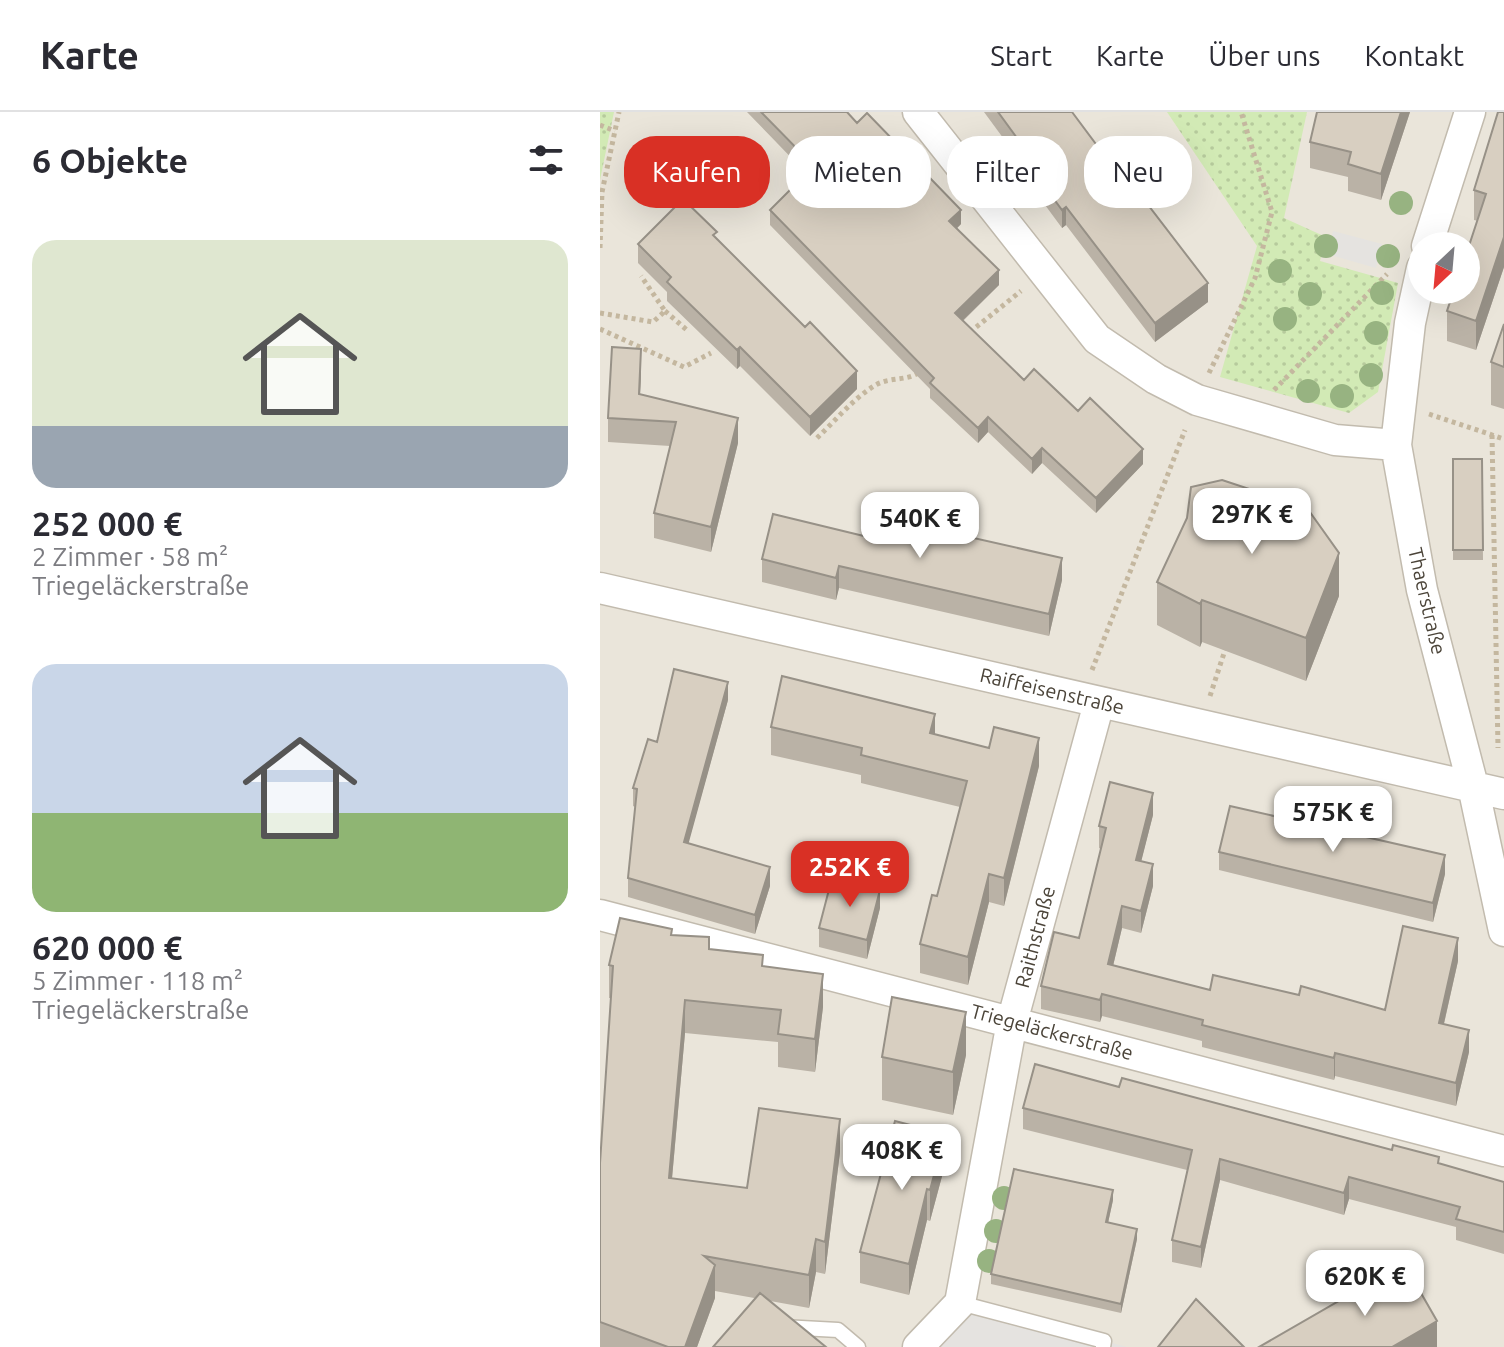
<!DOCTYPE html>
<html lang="de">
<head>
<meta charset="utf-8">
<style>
  body { margin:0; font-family:Ubuntu,sans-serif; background:#f2f2f3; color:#2b2b33; height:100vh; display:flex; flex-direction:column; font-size:30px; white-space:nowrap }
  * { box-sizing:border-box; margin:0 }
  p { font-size:26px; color:#7c7c81 }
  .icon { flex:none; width:44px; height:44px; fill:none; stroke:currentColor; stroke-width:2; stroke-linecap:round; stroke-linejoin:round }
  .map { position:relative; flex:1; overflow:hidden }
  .panel { display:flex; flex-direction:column; background:#fff; width:600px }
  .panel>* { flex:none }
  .top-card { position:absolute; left:24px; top:24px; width:760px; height:72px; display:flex; gap:16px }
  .needle { width:52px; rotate:206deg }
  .fabs { position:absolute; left:808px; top:120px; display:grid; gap:16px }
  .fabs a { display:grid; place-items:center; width:72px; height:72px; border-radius:50%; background:#fff; box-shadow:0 8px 32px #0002; font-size:40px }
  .price { position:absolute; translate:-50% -68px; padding:0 18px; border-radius:16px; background:#fff; color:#222; font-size:26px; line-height:52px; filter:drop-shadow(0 2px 4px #0008) }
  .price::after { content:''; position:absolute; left:50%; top:48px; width:24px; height:18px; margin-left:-12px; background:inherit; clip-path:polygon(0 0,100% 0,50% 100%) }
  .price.on { background:#d93025; color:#fff }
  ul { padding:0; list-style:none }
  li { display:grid; align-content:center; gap:16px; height:424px; padding:0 32px }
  li span { display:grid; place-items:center; height:248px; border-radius:24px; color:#555 }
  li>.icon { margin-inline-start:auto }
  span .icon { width:144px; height:144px; fill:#fffc; stroke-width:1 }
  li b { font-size:34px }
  h2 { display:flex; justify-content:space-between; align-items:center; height:96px; padding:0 32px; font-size:34px }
  .pill { padding:0 28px; border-radius:32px; background:#fff; box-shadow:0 8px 32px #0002; font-size:28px; line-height:72px }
  .pill.on { background:#d93025; color:#fff }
  header { display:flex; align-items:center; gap:48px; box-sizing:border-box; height:112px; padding:0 40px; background:#fff; border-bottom:2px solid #e1e1e2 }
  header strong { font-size:38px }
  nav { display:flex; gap:44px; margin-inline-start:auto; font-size:28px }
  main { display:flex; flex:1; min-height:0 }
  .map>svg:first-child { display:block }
  .residential { fill:#eae5da; fill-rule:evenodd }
  .grass { fill:url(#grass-dots) }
  .parking { fill:#e5e3e0 }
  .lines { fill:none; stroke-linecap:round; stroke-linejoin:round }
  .service-casing { stroke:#c2bbae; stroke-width:17 }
  .minor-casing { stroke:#c2bbae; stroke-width:33 }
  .path { stroke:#c4b79f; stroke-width:5; stroke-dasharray:4 4; stroke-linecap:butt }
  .service { stroke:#fff; stroke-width:14 }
  .minor { stroke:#fff; stroke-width:30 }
  .tree { fill:#97b381 }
  .wall { fill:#bab2a6 }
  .shaded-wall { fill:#979187 }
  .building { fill:#d8cfc1; stroke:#979187; stroke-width:2 }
  .labels { text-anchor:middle; stroke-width:6; stroke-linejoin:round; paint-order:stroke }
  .street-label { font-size:20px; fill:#4b4439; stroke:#fff }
</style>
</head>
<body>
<header>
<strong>Karte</strong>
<nav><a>Start</a><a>Karte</a><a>Über uns</a><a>Kontakt</a></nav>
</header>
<main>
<section class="panel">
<h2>6 Objekte<svg class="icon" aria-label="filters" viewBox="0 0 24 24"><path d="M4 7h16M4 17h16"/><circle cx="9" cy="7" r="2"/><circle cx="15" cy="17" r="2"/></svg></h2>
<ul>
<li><span style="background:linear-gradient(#dfe7d0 75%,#9aa5b1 0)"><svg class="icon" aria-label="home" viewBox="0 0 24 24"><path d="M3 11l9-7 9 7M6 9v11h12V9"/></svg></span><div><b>252 000 €</b><p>2 Zimmer · 58 m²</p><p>Triegeläckerstraße</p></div></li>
<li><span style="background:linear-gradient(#c9d6e8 60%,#8fb573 0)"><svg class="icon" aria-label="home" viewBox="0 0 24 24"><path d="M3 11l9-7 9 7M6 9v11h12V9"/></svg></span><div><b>620 000 €</b><p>5 Zimmer · 118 m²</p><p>Triegeläckerstraße</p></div></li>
</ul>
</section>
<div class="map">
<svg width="904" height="1235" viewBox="0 0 904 1235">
  <defs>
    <pattern id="grass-dots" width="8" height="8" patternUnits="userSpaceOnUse" patternTransform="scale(2)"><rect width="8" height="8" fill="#d2eab5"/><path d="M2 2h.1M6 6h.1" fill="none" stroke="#b6ca9c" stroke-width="1.8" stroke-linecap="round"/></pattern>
  </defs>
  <rect width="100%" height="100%" fill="#f6f3ec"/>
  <path class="residential" d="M 0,0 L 904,0 L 904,1235 L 0,1235 ZM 822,134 L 866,134 L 866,178 L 822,178 Z"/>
  <path class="grass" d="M 0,0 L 14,0 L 0,68 Z
    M 567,0 L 707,0 L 684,106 L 726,125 L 720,149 L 798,171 L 778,280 L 749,301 L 620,265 L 657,134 Z"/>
  <path class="parking" d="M 733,119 L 782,132 L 776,156 L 727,142 Z
    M 360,1191 L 527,1235 L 318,1235 Z"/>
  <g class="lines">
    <g class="service-casing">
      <path id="service" d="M 360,1191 L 504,1229 L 503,1235
        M 183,1215 L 238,1218 L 258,1235"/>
    </g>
    <g class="minor-casing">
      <path id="minor" d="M 318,0 L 497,227 L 556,267 L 597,288 L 735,328 L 796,333
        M 827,134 L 870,0
        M 822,156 L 810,211 L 796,333 L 822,478 L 873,674 L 904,819
        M 0,476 L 904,682
        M 0,803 L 904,1039
        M 318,1235 L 360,1191 L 412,910 L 499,591"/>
    </g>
    <path class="path" d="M 0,13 L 15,19
      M 0,136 L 2,80 L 19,0
      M 65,199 L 88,219
      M 0,201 L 53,210 L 65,199 L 41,164
      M 0,217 L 84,255 L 111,241
      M 370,220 L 421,179
      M 609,261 L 655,166 L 672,100 L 641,0
      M 674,278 L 787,162
      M 829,302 L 904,327
      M 892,323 L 898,636
      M 217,326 C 235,309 253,287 274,274 C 289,264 308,270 321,259
      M 492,558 L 585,318
      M 610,584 L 627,532"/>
    <use href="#service" class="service"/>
    <use href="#minor" class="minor"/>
  </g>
  <g class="tree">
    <circle cx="801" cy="91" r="12"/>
    <circle cx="726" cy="134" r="12"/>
    <circle cx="788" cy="144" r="12"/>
    <circle cx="680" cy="159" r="12"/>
    <circle cx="782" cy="181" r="12"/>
    <circle cx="710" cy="182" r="12"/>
    <circle cx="685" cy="207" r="12"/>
    <circle cx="776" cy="221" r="12"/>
    <circle cx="771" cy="263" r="12"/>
    <circle cx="708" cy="279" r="12"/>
    <circle cx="742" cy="284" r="12"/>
    <circle cx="404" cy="1086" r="12"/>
    <circle cx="396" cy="1119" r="12"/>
    <circle cx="389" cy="1149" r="12"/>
  </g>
  <path class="wall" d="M 147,0 L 247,0 L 361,112 L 357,116 L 399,173 L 363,209 L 424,268 L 478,299 L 543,352 L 496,401 L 442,351 L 432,362 L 388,320 L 378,331 L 330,286 L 330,277 L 170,113 L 170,98 L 207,62 Z
    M 384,0 L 472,0 L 608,190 L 555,230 L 466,113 L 462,116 L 420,59 L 420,49 Z
    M 717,0 L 810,0 L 781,88 L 748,79 L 748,65 L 710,56 L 710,30 Z
    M 904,0 L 904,155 L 876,238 L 847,229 L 847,199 L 878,109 L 874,108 L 874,78 Z
    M 117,127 L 257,277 L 210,324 L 140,254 L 137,257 L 67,189 L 67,180 L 38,151 L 38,132 Z
    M 904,212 L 904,297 L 891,293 L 891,250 Z
    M 41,261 L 40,282 L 138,331 L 111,440 L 54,426 L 54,401 L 70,334 L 8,330 L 8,306 Z
    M 853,347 L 882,347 L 883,448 L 853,448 Z
    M 272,426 L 462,468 L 449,524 L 239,476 L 236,488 L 162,470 L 162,447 Z
    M 557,470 L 739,484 L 706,569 L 602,530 L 600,535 L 557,513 Z
    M 128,588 L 88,731 L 170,774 L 155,822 L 28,785 L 28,766 L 35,695 L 33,694 L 33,676 L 57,630 Z
    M 171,615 L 335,622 L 439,654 L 404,794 L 389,790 L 368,873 L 320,861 L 320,832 L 337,784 L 360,695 L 261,671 L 261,663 L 171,643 Z
    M 553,703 L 541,749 L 553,774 L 541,821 L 522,816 L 513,854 L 610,878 L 699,883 L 785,898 L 858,849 L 844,912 L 869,940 L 856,994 L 735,964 L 734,968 L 602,935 L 602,929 L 502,904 L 500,910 L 441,897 L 441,874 L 479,826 L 501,737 L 499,736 L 499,714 Z
    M 619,740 L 845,762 L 833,810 L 619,758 Z
    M 280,796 L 267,847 L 219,835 L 219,816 Z
    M 72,823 L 109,837 L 163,854 L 223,895 L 215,960 L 178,955 L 178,930 L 85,921 L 72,1067 L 147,1076 L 240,1040 L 225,1162 L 216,1160 L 209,1196 L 115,1179 L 115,1186 L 97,1235 L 0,1235 L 0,1051 L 11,886 L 9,886 L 9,853 Z
    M 366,943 L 353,1003 L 282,988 L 282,945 Z
    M 519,975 L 839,1052 L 904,1070 L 904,1142 L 856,1128 L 856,1115 L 749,1087 L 744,1103 L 620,1068 L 601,1156 L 572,1150 L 572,1128 L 587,1058 L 423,1017 L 423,996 Z
    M 345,1053 L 330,1109 L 327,1108 L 309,1183 L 260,1171 L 260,1140 Z
    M 513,1088 L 508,1111 L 537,1127 L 521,1201 L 391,1172 L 391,1162 Z"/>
  <path class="shaded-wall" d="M 801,0 L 810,0 L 781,88 L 781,62 Z
    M 466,95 L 466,113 L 462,116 L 462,98 Z
    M 361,98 L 361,112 L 349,124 L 349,109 Z
    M 904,125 L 904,155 L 876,238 L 876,209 Z
    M 399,158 L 399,173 L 355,216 L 355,201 Z
    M 608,171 L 608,190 L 555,230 L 555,211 Z
    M 140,235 L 140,254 L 137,257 L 137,238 Z
    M 41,237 L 41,261 L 39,306 L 39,282 Z
    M 257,259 L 257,277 L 210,324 L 210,305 Z
    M 388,305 L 388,320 L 378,331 L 378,316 Z
    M 138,306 L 138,331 L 111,440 L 111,415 Z
    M 442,336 L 442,351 L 432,362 L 432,347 Z
    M 543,337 L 543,352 L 496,401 L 496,386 Z
    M 739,441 L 739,484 L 706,569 L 706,526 Z
    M 462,446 L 462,468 L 449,524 L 449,502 Z
    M 239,454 L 239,476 L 236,488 L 236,466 Z
    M 602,488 L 602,530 L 600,535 L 600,492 Z
    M 128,570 L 128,588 L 84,748 L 84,730 Z
    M 335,602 L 335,630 L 330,621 Z
    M 439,626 L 439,654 L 404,794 L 404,766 Z
    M 553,681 L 553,703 L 536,770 L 536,748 Z
    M 845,743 L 845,762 L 833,810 L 833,791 Z
    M 553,752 L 553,774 L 541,821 L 541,799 Z
    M 170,755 L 170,774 L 155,822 L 155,803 Z
    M 389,762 L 389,790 L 368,873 L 368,845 Z
    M 280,778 L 280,796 L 267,847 L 267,828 Z
    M 522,794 L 522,816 L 508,875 L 508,852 Z
    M 858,826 L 858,849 L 839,933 L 839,911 Z
    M 223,862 L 223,895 L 215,960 L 215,927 Z
    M 502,882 L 502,904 L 500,910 L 500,888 Z
    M 85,888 L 85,921 L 69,1099 L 69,1066 Z
    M 366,900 L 366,943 L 353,1003 L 353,960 Z
    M 869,918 L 869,940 L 856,994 L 856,971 Z
    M 735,941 L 735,964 L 734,968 L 734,946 Z
    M 240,1007 L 240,1040 L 225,1162 L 225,1130 Z
    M 345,1022 L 345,1053 L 330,1109 L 330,1078 Z
    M 620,1047 L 620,1068 L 601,1156 L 601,1135 Z
    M 749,1065 L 749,1087 L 744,1103 L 744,1081 Z
    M 327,1077 L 327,1108 L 309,1183 L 309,1152 Z
    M 513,1078 L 513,1088 L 506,1120 L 506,1110 Z
    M 537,1117 L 537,1127 L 521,1201 L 521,1192 Z
    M 216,1127 L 216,1160 L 209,1196 L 209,1163 Z
    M 115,1153 L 115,1186 L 97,1235 L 85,1235 Z
    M 837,1209 L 837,1235 L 792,1235 Z"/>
  <path class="building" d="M 161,0 L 247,0 L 257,11 L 267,1 L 361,98 L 349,109 L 399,158 L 355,201 L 424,268 L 434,257 L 478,299 L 490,286 L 543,337 L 496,386 L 442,336 L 432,347 L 388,305 L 378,316 L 330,271 L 334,266 L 170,98 L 214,54 Z
    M 398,0 L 472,0 L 531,79 L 535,76 L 608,171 L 555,211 L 466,95 L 462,98 L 420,41 L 425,37 Z
    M 717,0 L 801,0 L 781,62 L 748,52 L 751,40 L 710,30 Z
    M 898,0 L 904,0 L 904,125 L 876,209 L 847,199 L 854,178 L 866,178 L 866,143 L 886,82 L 874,78 Z
    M 83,87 L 117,120 L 113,123 L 205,215 L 210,210 L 257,259 L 210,305 L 140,235 L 137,238 L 67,170 L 71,165 L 38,132 Z
    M 904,212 L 904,255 L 891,250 Z
    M 12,235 L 41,237 L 39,282 L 138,306 L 111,415 L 54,401 L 76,310 L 8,306 Z
    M 853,347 L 882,347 L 883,438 L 853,438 Z
    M 622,368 L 707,396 L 739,441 L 706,526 L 602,488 L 600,492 L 557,470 L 587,406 L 591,375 Z
    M 173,402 L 272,426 L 276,404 L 462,446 L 449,502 L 239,454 L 236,466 L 162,447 Z
    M 74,557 L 128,570 L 84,730 L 170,755 L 155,803 L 28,766 L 37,677 L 33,676 L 48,627 L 57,630 Z
    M 182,564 L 335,602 L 330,621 L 389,636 L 394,615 L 439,626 L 404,766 L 389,762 L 368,845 L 320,832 L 332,783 L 337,784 L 367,669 L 261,643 L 262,636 L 171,615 Z
    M 510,670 L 553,681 L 536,748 L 553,752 L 541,799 L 522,794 L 508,852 L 610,878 L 613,863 L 699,883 L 701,874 L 785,898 L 803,814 L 858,826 L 839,911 L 869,918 L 856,971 L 735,941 L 734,946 L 602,913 L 603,908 L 502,882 L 500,888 L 441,874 L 454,820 L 479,826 L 506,716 L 499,714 Z
    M 630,694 L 845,743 L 833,791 L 619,740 Z
    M 232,766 L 280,778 L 267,828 L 219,816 Z
    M 20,806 L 72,817 L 71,823 L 109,825 L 109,837 L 163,843 L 162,854 L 223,862 L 215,927 L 178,922 L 181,898 L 85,888 L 69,1066 L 147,1076 L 159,996 L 240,1007 L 225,1130 L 216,1127 L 209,1163 L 104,1144 L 115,1153 L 85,1235 L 68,1235 L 0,1210 L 0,1051 L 13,854 L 9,853 Z
    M 292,885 L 366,900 L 353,960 L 282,945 Z
    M 435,952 L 519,975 L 522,966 L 792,1038 L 793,1033 L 839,1045 L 838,1051 L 904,1070 L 904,1120 L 856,1107 L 860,1095 L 749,1065 L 744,1081 L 620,1047 L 601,1135 L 572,1128 L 592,1038 L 423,996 Z
    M 295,1009 L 345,1022 L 330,1078 L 327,1077 L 309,1152 L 260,1140 Z
    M 414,1057 L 513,1078 L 506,1110 L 537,1117 L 521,1192 L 391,1162 Z
    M 796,1156 L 806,1174 L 814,1169 L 837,1209 L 792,1235 L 659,1235 Z
    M 160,1181 L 226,1235 L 113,1235 Z
    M 596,1187 L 644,1235 L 558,1235 Z"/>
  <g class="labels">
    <g class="street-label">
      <text transform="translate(827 489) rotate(77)" y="7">Thaerstraße</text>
      <text transform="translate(452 579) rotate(13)" y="7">Raiffeisenstraße</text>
      <text transform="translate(435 825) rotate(-75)" y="7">Raithstraße</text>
      <text transform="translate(452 920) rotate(15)" y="7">Triegeläckerstraße</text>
    </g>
  </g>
</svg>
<div class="fabs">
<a><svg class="needle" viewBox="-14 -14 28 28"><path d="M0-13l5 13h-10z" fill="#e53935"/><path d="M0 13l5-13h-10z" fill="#7c7c81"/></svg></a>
</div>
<b class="price" style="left:652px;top:444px">297K €</b>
<b class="price" style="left:320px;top:448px">540K €</b>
<b class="price" style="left:733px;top:742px">575K €</b>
<b class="price on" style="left:250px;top:797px">252K €</b>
<b class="price" style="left:302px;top:1080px">408K €</b>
<b class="price" style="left:765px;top:1206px">620K €</b>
<div class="top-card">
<a class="pill on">Kaufen</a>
<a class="pill">Mieten</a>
<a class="pill">Filter</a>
<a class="pill">Neu</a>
</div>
</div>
</main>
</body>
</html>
